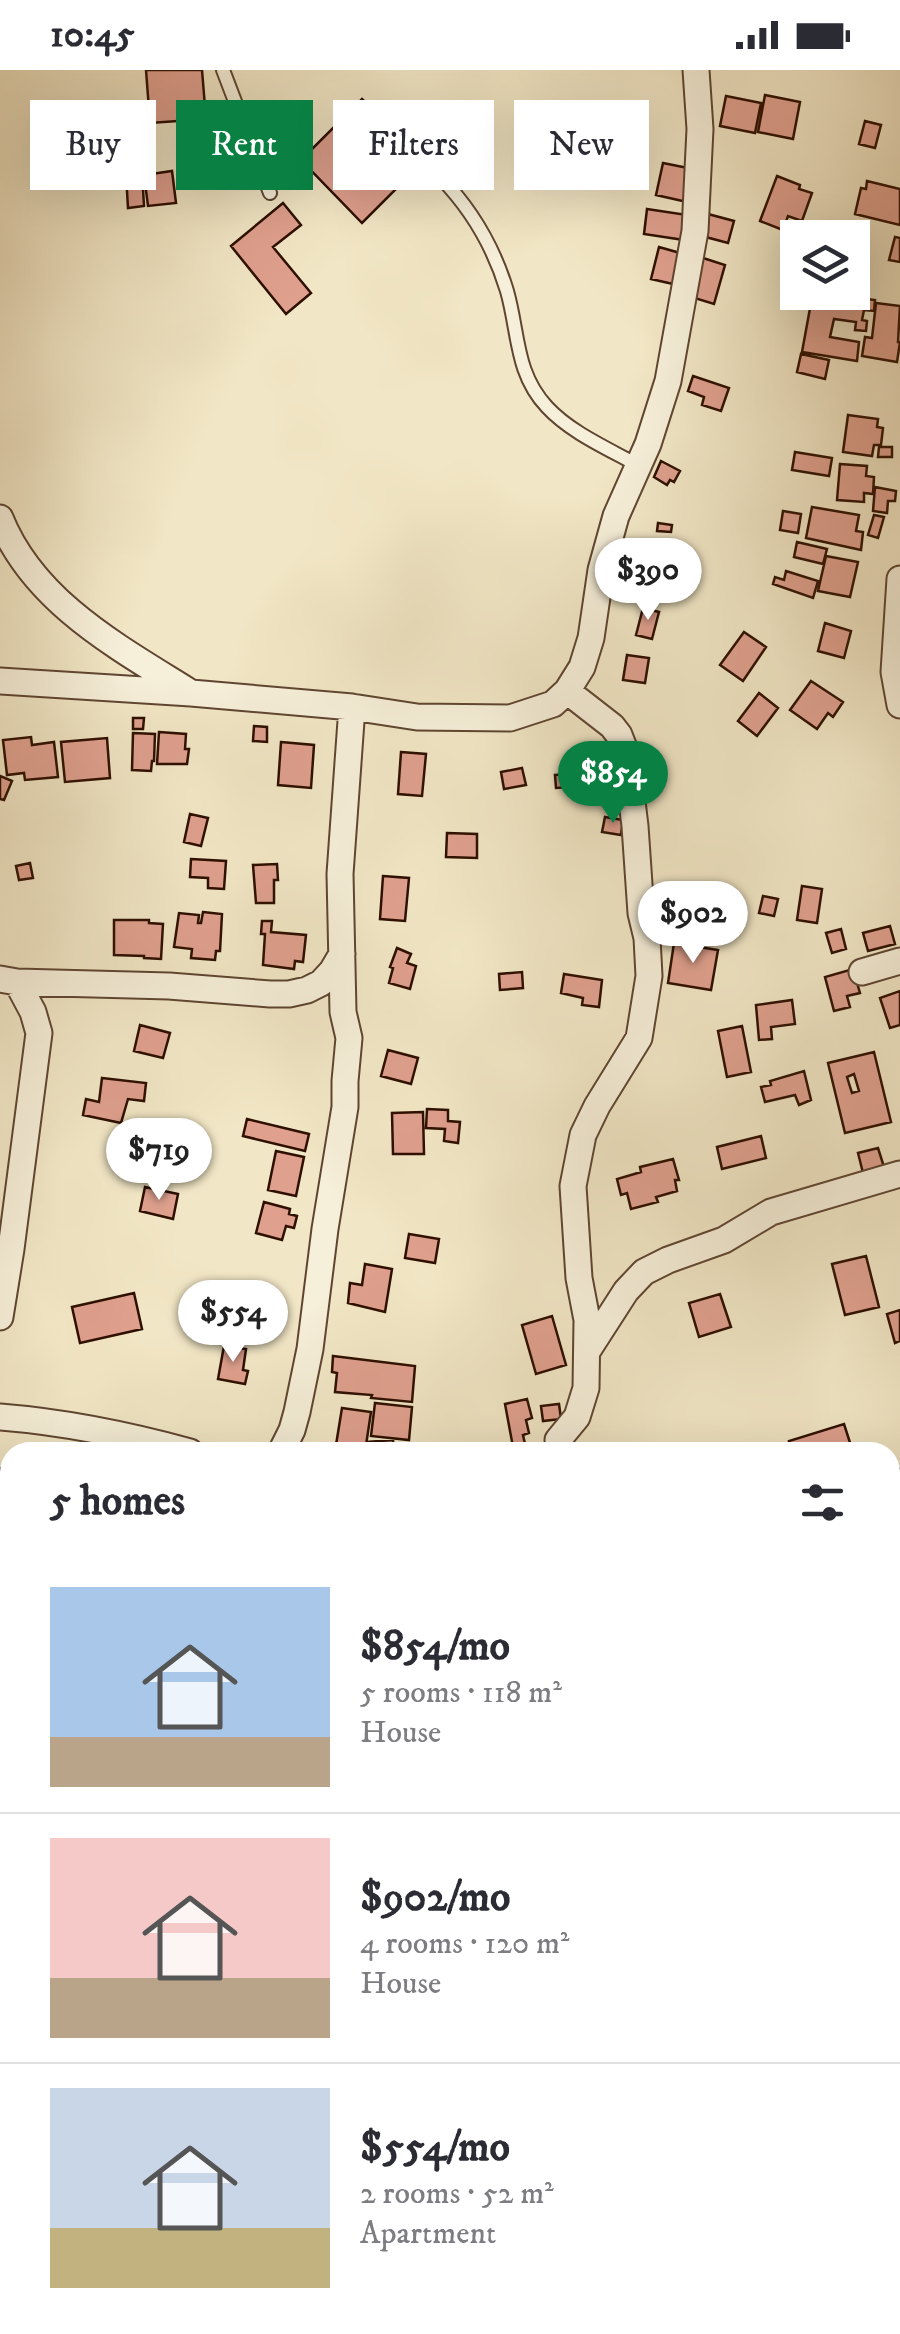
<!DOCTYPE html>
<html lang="en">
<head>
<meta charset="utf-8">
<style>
  body { margin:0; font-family:"IM FELL DW Pica",serif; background:#f2f2f3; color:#2b2b33; height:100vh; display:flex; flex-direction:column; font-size:38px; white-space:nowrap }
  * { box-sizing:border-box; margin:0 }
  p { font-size:32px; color:#7c7c81 }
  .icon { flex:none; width:55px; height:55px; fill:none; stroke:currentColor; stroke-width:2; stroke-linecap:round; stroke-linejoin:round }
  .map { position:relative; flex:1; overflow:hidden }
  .sheet { position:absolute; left:0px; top:1372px; width:900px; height:892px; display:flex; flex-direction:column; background:#fff; border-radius:30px 30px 0 0; box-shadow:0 10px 40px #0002 }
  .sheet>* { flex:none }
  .banner { position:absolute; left:30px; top:30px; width:840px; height:90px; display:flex; gap:20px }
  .tools { position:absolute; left:780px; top:150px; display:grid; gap:20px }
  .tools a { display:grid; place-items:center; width:90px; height:90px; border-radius:0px; background:#fff; box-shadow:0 10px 40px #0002; font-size:50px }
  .price { position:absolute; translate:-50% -85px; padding:0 22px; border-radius:35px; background:#fff; color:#222; font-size:32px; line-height:65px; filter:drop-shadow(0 2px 5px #0008) }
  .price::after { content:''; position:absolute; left:50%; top:60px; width:30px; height:22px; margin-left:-15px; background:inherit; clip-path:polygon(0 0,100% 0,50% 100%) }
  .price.on { background:#0b8043; color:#fff }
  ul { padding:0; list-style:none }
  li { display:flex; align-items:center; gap:30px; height:250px; padding:0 50px }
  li+li { border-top:2px solid #e1e1e2 }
  li span { display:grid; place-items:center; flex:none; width:280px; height:200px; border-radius:0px; color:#555 }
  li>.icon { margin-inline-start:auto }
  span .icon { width:120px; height:120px; fill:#fffc; stroke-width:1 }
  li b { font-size:42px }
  h2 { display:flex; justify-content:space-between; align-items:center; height:120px; padding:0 50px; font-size:42px }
  .tag { padding:0 35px; border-radius:0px; background:#fff; box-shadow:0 10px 40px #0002; font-size:35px; line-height:90px }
  .tag.on { background:#0b8043; color:#fff }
  .status { display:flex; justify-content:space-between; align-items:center; height:70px; padding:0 50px; background:#fff; direction:ltr }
  .status svg { height:28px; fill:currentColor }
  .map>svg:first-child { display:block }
  .building { fill:#dfa08e; stroke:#2e0f00; stroke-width:2.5; fill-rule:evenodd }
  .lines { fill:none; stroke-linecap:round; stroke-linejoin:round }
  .service-casing { stroke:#5f4531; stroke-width:16 }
  .minor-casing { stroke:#5f4531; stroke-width:29 }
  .service { stroke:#f6efd9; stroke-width:12 }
  .minor { stroke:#f6efd9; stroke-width:25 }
</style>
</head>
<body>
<div class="status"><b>10:45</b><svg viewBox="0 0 49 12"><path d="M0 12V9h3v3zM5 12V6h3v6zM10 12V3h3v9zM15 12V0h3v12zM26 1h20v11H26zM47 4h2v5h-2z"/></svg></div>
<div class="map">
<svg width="900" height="2264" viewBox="0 0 900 2264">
  <rect width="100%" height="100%" fill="#f1e6c5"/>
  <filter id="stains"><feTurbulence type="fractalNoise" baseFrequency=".002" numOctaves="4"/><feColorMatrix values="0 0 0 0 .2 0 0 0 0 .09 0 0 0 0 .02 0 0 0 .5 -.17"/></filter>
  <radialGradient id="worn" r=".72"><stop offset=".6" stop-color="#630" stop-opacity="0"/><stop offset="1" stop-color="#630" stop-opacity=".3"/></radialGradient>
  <path class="building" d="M 146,0 L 202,0 L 206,49 L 150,53 Z
    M 765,25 L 800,32 L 793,69 L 758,62 Z
    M 726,26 L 761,33 L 755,63 L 720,56 Z
    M 362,29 L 424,91 L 362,153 L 301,90 Z
    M 865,51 L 881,55 L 875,78 L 859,74 Z
    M 663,93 L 693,99 L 687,132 L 656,125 Z
    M 172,101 L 176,133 L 148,136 L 144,105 Z
    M 142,103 L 144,136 L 128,138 L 126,104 Z
    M 777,106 L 800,115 L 799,119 L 812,123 L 802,151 L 788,146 L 783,160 L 760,151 Z
    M 867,111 L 900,119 L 900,155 L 855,144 L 861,118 L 866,119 Z
    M 283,133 L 301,155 L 273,177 L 311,223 L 286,244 L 231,176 Z
    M 647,139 L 687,145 L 684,170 L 644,164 Z
    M 708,144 L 734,151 L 728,173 L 702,166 Z
    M 895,167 L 900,168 L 900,192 L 889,190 Z
    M 659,177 L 680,183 L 673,214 L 651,209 Z
    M 700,187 L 725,195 L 714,234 L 688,226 Z
    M 813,222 L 875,230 L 874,241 L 864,240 L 862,250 L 867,251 L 866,261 L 855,260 L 856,252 L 834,249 L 830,267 L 859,272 L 857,291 L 802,282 Z
    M 876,233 L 900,236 L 898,272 L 900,272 L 897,292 L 862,286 L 865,267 L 872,268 Z
    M 801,284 L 829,290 L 825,309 L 797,302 Z
    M 693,306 L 729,318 L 721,341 L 702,335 L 704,327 L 688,321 Z
    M 848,345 L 878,349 L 877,357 L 883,358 L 881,375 L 874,375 L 872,386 L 843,382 Z
    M 879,377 L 892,377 L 892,387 L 878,387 Z
    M 795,382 L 832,388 L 829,406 L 792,400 Z
    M 661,391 L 680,401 L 674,412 L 670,410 L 667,415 L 654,407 Z
    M 840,394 L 867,396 L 866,406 L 874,407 L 873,424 L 864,423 L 864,432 L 837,430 Z
    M 875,417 L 896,421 L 895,431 L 888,431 L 887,443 L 873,441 Z
    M 812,437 L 859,445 L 856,461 L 863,462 L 861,480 L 806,468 Z
    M 783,441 L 801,444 L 798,463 L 780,460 Z
    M 874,445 L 884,447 L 878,468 L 868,465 Z
    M 658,453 L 672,455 L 671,462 L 657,461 Z
    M 650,471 L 671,478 L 662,504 L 640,496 Z
    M 797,472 L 827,479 L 823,494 L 794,487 Z
    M 826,486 L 858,492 L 850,527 L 818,521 Z
    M 786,501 L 818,511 L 813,528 L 773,514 L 775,507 L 784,510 Z
    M 643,538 L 659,542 L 652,569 L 636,565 Z
    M 825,553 L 851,561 L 844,588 L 818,581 Z
    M 744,562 L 766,577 L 743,611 L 720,595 Z
    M 627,585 L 649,588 L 645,613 L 623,610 Z
    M 811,611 L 843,632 L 833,647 L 828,643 L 817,659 L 790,640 Z
    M 759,623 L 778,638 L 757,666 L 738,651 Z
    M 133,648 L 144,648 L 143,659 L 133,659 Z
    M 254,656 L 267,657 L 267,672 L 253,671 Z
    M 159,662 L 186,664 L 185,679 L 189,679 L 187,694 L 157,694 Z
    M 133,663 L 155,664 L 154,691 L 152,691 L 151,701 L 132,700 Z
    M 31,667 L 32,675 L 54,672 L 58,707 L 25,710 L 24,703 L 7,705 L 3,670 Z
    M 107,668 L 110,708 L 65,712 L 61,672 Z
    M 281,672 L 314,675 L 311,718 L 278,715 Z
    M 401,682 L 426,684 L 422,726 L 398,724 Z
    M 522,698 L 526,715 L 504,719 L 501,702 Z
    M 603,702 L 604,715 L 585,716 L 585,724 L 569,724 L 569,717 L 556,718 L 555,705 Z
    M 0,706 L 12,711 L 4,730 L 0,729 Z
    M 190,744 L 208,748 L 201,776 L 184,772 Z
    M 605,747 L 623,750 L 621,765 L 602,762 Z
    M 447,763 L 477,764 L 477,788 L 446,787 Z
    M 191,789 L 226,791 L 224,819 L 208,818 L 208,808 L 190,807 Z
    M 30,793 L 33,808 L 19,810 L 16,796 Z
    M 277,794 L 278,810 L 274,810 L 274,833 L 256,833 L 253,795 Z
    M 383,806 L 409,808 L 405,851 L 380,849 Z
    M 802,816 L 822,819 L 817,853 L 797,850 Z
    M 763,826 L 778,829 L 774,846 L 759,843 Z
    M 203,842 L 222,844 L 220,881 L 216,881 L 215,890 L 191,888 L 192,879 L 174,877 L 179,843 L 199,845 L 198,853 L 201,853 Z
    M 114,850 L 149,850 L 149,853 L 163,854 L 161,889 L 144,888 L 144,886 L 114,885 Z
    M 262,851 L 272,851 L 271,862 L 306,865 L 303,892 L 295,891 L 294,899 L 263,895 L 265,864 L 261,864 Z
    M 890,856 L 895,874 L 868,881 L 863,863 Z
    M 841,859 L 846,879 L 832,883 L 826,863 Z
    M 674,873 L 718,880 L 711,920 L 668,913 Z
    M 397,878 L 411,884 L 407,893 L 416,896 L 410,919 L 389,913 L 393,898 L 390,897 Z
    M 853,899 L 860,923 L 847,926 L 850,937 L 834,941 L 825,907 Z
    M 522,902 L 523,918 L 500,920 L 499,904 Z
    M 564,904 L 602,910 L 599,937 L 582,935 L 583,928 L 561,923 Z
    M 900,921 L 900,955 L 890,958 L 880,928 Z
    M 792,930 L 795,954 L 771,957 L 772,969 L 759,970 L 756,935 Z
    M 140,955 L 170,963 L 163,988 L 134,981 Z
    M 742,956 L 751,1002 L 727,1007 L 718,961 Z
    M 388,980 L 418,988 L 411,1014 L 381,1006 Z
    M 874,982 L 891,1052 L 845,1063 L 828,993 ZM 854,1004 L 859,1021 L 852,1023 L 847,1007 Z
    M 804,1001 L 811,1030 L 799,1035 L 795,1025 L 765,1032 L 761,1017 L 771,1015 L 770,1011 Z
    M 102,1008 L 146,1013 L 144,1031 L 128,1029 L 121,1053 L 83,1045 L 86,1029 L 99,1032 Z
    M 427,1039 L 448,1040 L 448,1051 L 460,1052 L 458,1073 L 444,1071 L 445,1059 L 426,1058 Z
    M 423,1042 L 424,1084 L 393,1084 L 392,1043 Z
    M 247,1049 L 309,1064 L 305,1081 L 243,1066 Z
    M 761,1066 L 766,1088 L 722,1099 L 717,1077 Z
    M 878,1078 L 884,1097 L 863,1103 L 858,1083 Z
    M 276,1081 L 304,1087 L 296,1126 L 268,1120 Z
    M 673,1089 L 679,1110 L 675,1110 L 677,1121 L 656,1127 L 658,1132 L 631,1139 L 627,1123 L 621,1125 L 617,1109 L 641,1102 L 640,1097 Z
    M 145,1117 L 178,1124 L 173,1149 L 140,1141 Z
    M 264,1132 L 290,1139 L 289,1144 L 297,1146 L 294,1158 L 286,1156 L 282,1170 L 256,1163 Z
    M 409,1164 L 439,1169 L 435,1193 L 405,1188 Z
    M 866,1186 L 879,1237 L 845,1245 L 832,1194 Z
    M 365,1194 L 392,1199 L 385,1242 L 348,1233 L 350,1213 L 362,1215 Z
    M 134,1223 L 142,1259 L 80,1273 L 72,1237 Z
    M 720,1224 L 731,1257 L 699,1267 L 689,1233 Z
    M 900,1240 L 900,1271 L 895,1273 L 887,1244 Z
    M 552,1246 L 566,1295 L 536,1304 L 522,1255 Z
    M 224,1276 L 246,1279 L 243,1300 L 248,1301 L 245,1314 L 218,1309 Z
    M 333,1286 L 415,1296 L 412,1332 L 371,1328 L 372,1325 L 335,1322 L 337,1303 L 332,1302 Z
    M 527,1329 L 532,1348 L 526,1350 L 529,1363 L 523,1365 L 525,1374 L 513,1377 L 505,1334 Z
    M 375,1333 L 412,1337 L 409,1370 L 371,1366 Z
    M 559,1334 L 561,1349 L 543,1351 L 541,1336 Z
    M 342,1338 L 371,1342 L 365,1382 L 335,1381 Z
    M 844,1354 L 853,1382 L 792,1382 L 789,1371 Z
    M 393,1370 L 394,1382 L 368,1382 L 367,1372 Z
    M 0,1398 L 10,1400 L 8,1421 L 0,1420 Z
    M 900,1666 L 900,1696 L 898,1697 L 891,1669 Z
    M 0,1774 L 10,1775 L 10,1815 L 0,1814 Z
    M 900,1803 L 900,1835 L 890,1838 L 890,1806 Z
    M 10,1865 L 10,1910 L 0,1912 L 0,1877 L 3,1876 L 0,1868 Z
    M 10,1921 L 10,1938 L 3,1940 L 0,1924 Z
    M 890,1994 L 891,1996 L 898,1994 L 900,1999 L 900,2018 L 890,2020 Z
    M 900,2103 L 900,2137 L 890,2140 L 890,2106 Z
    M 9,2149 L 10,2183 L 0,2186 L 0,2151 Z
    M 438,2255 L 455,2255 L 455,2264 L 420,2264 L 420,2256 Z
    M 533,2255 L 551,2255 L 554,2264 L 517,2264 L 516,2260 Z
    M 805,2255 L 828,2255 L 830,2263 L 807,2264 Z
    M 475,2256 L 476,2264 L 457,2264 L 456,2257 Z"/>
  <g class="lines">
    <g class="service-casing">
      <path id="service" d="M 223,0 L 270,123
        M 441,108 C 473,141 494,178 507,221 C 519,263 515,303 547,337 C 571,363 609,379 639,396"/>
    </g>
    <g class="minor-casing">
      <path id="minor" d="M 0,448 C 33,531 116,576 188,621
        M 900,509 L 894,602 L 900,635
        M 0,611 L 191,623 L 352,637 L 417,647 L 510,648 L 553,634 L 567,621 L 582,597 L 591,568 L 601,500 L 616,446 L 648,374 L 668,311 L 695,161 L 700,59 L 696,0
        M 862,902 L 900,891
        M 0,909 L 17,912 L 169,916 L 270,924 L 289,924 L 307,920 L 321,913 L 332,901 L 342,884
        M 0,1247 L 11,1179 L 39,963 L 33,942 L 17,912
        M 588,1280 L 626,1221 L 644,1202 L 668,1190 L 724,1170 L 771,1142 L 900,1104
        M 0,1347 C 63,1352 128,1365 190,1382
        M 558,1370 L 577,1347 L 586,1318 L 587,1250 L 579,1208 L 573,1116 L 583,1065 L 597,1036 L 639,968 L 649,906 L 647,868 L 641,843 L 635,756 L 626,683 L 619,665 L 612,656 L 567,621
        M 281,1382 L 292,1360 L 297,1342 L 310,1279 L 325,1159 L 345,1037 L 345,1011 L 349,968 L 343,942 L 340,804 L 352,637
        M 890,1415 L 900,1412
        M 0,1645 L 10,1640
        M 890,1746 L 900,1742
        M 0,1831 L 10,1829
        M 890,2073 L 900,2070
        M 0,2246 L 10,2245
        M 118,2255 L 123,2264
        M 564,2255 L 568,2264
        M 874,2255 L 879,2264
        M 164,2264 L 171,2255
        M 372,2264 L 376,2255"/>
    </g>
    <use href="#service" class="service"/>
    <use href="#minor" class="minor"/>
  </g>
  <rect width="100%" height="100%" filter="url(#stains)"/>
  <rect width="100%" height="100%" fill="url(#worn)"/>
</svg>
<div class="tools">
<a><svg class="icon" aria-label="layers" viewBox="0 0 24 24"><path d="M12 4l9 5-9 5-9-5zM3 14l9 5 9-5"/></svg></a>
</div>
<b class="price" style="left:648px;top:553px">$390</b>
<b class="price on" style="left:613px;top:756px">$854</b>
<b class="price" style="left:693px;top:896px">$902</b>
<b class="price" style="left:159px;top:1133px">$719</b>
<b class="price" style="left:233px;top:1295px">$554</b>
<div class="banner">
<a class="tag">Buy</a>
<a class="tag on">Rent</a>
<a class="tag">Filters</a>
<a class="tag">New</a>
</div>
<section class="sheet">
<h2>5 homes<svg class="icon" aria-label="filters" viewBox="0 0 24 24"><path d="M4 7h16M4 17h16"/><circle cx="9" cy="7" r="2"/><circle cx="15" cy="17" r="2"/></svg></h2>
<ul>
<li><span style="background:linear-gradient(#a9c7e8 75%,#b9a48a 0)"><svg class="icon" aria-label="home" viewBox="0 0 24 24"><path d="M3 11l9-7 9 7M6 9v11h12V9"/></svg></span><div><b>$854/mo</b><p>5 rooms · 118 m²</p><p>House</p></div></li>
<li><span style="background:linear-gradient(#f6c9c9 70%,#b9a48a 0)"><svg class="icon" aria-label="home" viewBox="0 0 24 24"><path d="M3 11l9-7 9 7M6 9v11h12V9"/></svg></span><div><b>$902/mo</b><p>4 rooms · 120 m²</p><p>House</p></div></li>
<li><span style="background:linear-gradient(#c9d6e8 70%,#c2b280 0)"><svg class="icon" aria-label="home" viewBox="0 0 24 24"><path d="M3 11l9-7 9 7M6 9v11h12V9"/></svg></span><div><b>$554/mo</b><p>2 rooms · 52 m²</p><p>Apartment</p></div></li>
</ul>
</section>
</div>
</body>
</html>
